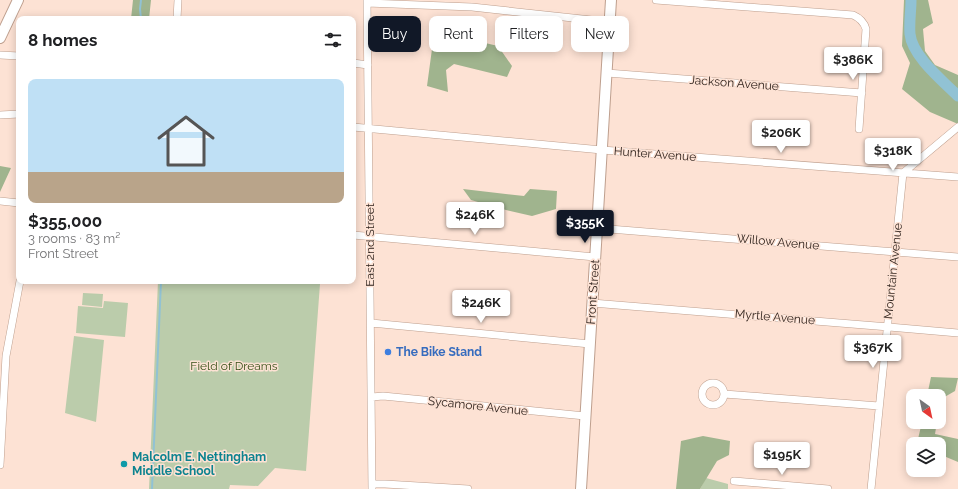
<!DOCTYPE html>
<html lang="en">
<head>
<meta charset="utf-8">
<style>
  body { margin:0; font-family:Raleway,sans-serif; background:#f6f6f6; color:#202124; height:100vh; display:flex; flex-direction:column; font-size:15px; white-space:nowrap }
  * { box-sizing:border-box; margin:0 }
  p { font-size:13px; color:#757577 }
  .icon { flex:none; width:22px; height:22px; fill:none; stroke:currentColor; stroke-width:2; stroke-linecap:round; stroke-linejoin:round }
  .map { position:relative; flex:1; overflow:hidden }
  .details { position:absolute; left:16px; top:16px; width:340px; height:268px; display:flex; flex-direction:column; background:#fff; border-radius:8px; box-shadow:0 2px 10px #0003 }
  .details>* { flex:none }
  .hud { position:absolute; left:368px; top:16px; width:380px; height:36px; display:flex; gap:8px }
  .needle { width:26px; rotate:147deg }
  .tools { position:absolute; left:906px; top:389px; display:grid; gap:8px }
  .tools a { display:grid; place-items:center; width:40px; height:40px; border-radius:8px; background:#fff; box-shadow:0 2px 10px #0003; font-size:20px }
  .price { position:absolute; translate:-50% -34px; padding:0 9px; border-radius:4px; background:#fff; color:#222; font-size:13px; line-height:26px; filter:drop-shadow(0 1px 2px #0008) }
  .price::after { content:''; position:absolute; left:50%; top:24px; width:12px; height:9px; margin-left:-6px; background:inherit; clip-path:polygon(0 0,100% 0,50% 100%) }
  .price.selected { background:#111827; color:#fff }
  ul { padding:0; list-style:none }
  li { display:grid; align-content:center; gap:8px; height:212px; padding:0 12px }
  li span { display:grid; place-items:center; height:124px; border-radius:8px; color:#555 }
  li>.icon { margin-inline-start:auto }
  span .icon { width:72px; height:72px; fill:#fffc; stroke-width:1 }
  li b { font-size:17px }
  h2 { display:flex; justify-content:space-between; align-items:center; height:48px; padding:0 12px; font-size:17px }
  .tag { padding:0 14px; border-radius:8px; background:#fff; box-shadow:0 2px 10px #0003; font-size:14px; line-height:36px }
  .tag.selected { background:#111827; color:#fff }
  .map>svg:first-child { display:block }
  .green { fill:#bbccab }
  .forest { fill:#a0b48e }
  .lines { fill:none; stroke-linecap:round; stroke-linejoin:round }
  .stream { stroke:#91c2d4; stroke-width:2 }
  .river { stroke:#91c2d4; stroke-width:11 }
  .street-casing { stroke:#be9f8e; stroke-width:8 }
  .secondary-casing { stroke:#be9f8e; stroke-width:12 }
  .street { stroke:#fff; stroke-width:7 }
  .secondary { stroke:#fff; stroke-width:10 }
  .shop-dot { fill:#3f7fe0; stroke:#fde2d4; stroke-width:1.5 }
  .culture-dot { fill:#0f9aa8; stroke:#fde2d4; stroke-width:1.5 }
  .labels { text-anchor:middle; stroke-width:3; stroke-linejoin:round; paint-order:stroke }
  .street-label { font-size:12px; fill:#2a1e18; stroke:#fde2d4 }
  .shop-label { font-size:12px; font-weight:bold; fill:#366cbe; stroke:#fde2d4; text-anchor:start }
  .park-label { font-size:12px; fill:#365017; stroke:#fde2d4 }
  .culture-label { font-size:12px; font-weight:bold; fill:#0d838f; stroke:#fde2d4; text-anchor:start }
</style>
</head>
<body>
<div class="map">
<svg width="958" height="489" viewBox="0 0 958 489">
  <rect width="100%" height="100%" fill="#fde2d4"/>
  <path class="green" d="M 158,281 L 287,281 L 320,284 L 306,471 L 275,468 L 258,486 L 230,485 L 229,489 L 149,489 Z
    M 83,293 L 103,294 L 102,307 L 82,305 Z
    M 104,301 L 128,303 L 125,337 L 76,333 L 78,306 L 103,308 Z
    M 74,336 L 104,340 L 96,422 L 65,413 Z
    M 706,478 L 728,484 L 728,489 L 700,489 Z"/>
  <path class="forest" d="M 133,0 L 151,0 L 149,19 L 131,19 Z
    M 904,0 L 928,0 L 933,23 L 923,29 L 925,51 L 935,65 L 958,75 L 958,124 L 930,112 L 902,89 L 910,63 L 902,46 Z
    M 451,35 L 498,46 L 512,66 L 507,77 L 454,64 L 446,70 L 448,92 L 427,86 L 432,49 L 446,44 Z
    M 0,166 L 11,168 L 0,192 Z
    M 463,189 L 524,196 L 530,189 L 557,191 L 556,209 L 532,216 L 506,210 L 471,200 Z
    M 931,377 L 958,378 L 955,391 L 941,399 L 939,410 L 939,396 L 927,396 Z
    M 922,422 L 937,422 L 935,434 L 958,439 L 958,462 L 939,454 L 939,444 L 922,444 L 918,439 Z
    M 703,436 L 730,441 L 729,455 L 717,461 L 700,489 L 676,489 L 681,441 Z"/>
  <g class="lines">
    <path class="stream" d="M 141,19 L 140,9 L 141,0
      M 152,489 L 161,281"/>
    <path class="river" d="M 911,0 C 911,11 909,23 910,34 C 912,56 943,81 958,96"/>
    <g class="street-casing">
      <path id="street" d="M 367,0 L 372,489
        M 656,0 L 853,15 C 860,18 864,22 866,29 L 859,129
        M 367,3 L 472,7 L 610,22
        M 177,19 L 178,0
        M 0,55 L 19,56
        M 353,63 L 368,65
        M 607,73 L 862,93
        M 0,115 L 19,114
        M 353,127 L 602,150 L 958,177
        M 0,201 L 19,203
        M 597,228 L 958,257
        M 353,235 L 595,257
        M 592,303 L 889,327 L 958,333
        M 371,323 L 590,344
        M702 394a11 11 0 1 1 22 0a11 11 0 1 1-22 0Z
        M 724,394 L 879,406
        M 372,397 L 383,396 L 585,416
        M 0,465 L 6,356 L 20,281
        M 734,481 L 828,489
        M 373,484 L 385,484 L 468,489
        M 871,489 L 903,173 L 958,127"/>
    </g>
    <g class="secondary-casing">
      <path id="secondary" d="M 0,38 L 18,0
        M 581,489 L 611,0"/>
    </g>
    <use href="#street" class="street"/>
    <use href="#secondary" class="secondary"/>
  </g>
  <circle class="shop-dot" cx="388" cy="352" r="4"/>
  <circle class="culture-dot" cx="124" cy="464" r="4"/>
  <g class="labels">
    <g class="street-label">
      <text transform="translate(734 83) rotate(4)" y="4">Jackson Avenue</text>
      <text transform="translate(655 154) rotate(4)" y="4">Hunter Avenue</text>
      <text transform="translate(778 242) rotate(5)" y="4">Willow Avenue</text>
      <text transform="translate(370 245) rotate(-90)" y="4">East 2nd Street</text>
      <text transform="translate(893 271) rotate(-84)" y="4">Mountain Avenue</text>
      <text transform="translate(593 292) rotate(-86)" y="4">Front Street</text>
      <text transform="translate(775 317) rotate(5)" y="4">Myrtle Avenue</text>
      <text transform="translate(478 406) rotate(6)" y="4">Sycamore Avenue</text>
    </g>
    <g class="shop-label">
      <text x="396" y="356">The Bike Stand</text>
    </g>
    <g class="park-label">
      <text x="234" y="370">Field of Dreams</text>
    </g>
    <g class="culture-label">
      <text x="132" y="461">Malcolm E. Nettingham<tspan x="132" dy="14">Middle School</tspan></text>
    </g>
  </g>
</svg>
<div class="tools">
<a><svg class="needle" viewBox="-14 -14 28 28"><path d="M0-13l5 13h-10z" fill="#e53935"/><path d="M0 13l5-13h-10z" fill="#757577"/></svg></a>
<a><svg class="icon" aria-label="layers" viewBox="0 0 24 24"><path d="M12 4l9 5-9 5-9-5zM3 14l9 5 9-5"/></svg></a>
</div>
<b class="price" style="left:853px;top:81px">$386K</b>
<b class="price" style="left:781px;top:154px">$206K</b>
<b class="price" style="left:893px;top:172px">$318K</b>
<b class="price" style="left:475px;top:236px">$246K</b>
<b class="price selected" style="left:585px;top:244px">$355K</b>
<b class="price" style="left:481px;top:324px">$246K</b>
<b class="price" style="left:873px;top:369px">$367K</b>
<b class="price" style="left:782px;top:476px">$195K</b>
<div class="hud">
<a class="tag selected">Buy</a>
<a class="tag">Rent</a>
<a class="tag">Filters</a>
<a class="tag">New</a>
</div>
<section class="details">
<h2>8 homes<svg class="icon" aria-label="filters" viewBox="0 0 24 24"><path d="M4 7h16M4 17h16"/><circle cx="9" cy="7" r="2"/><circle cx="15" cy="17" r="2"/></svg></h2>
<ul>
<li><span style="background:linear-gradient(#bfe0f5 75%,#b9a48a 0)"><svg class="icon" aria-label="home" viewBox="0 0 24 24"><path d="M3 11l9-7 9 7M6 9v11h12V9"/></svg></span><div><b>$355,000</b><p>3 rooms · 83 m²</p><p>Front Street</p></div></li>
</ul>
</section>
</div>
</body>
</html>
